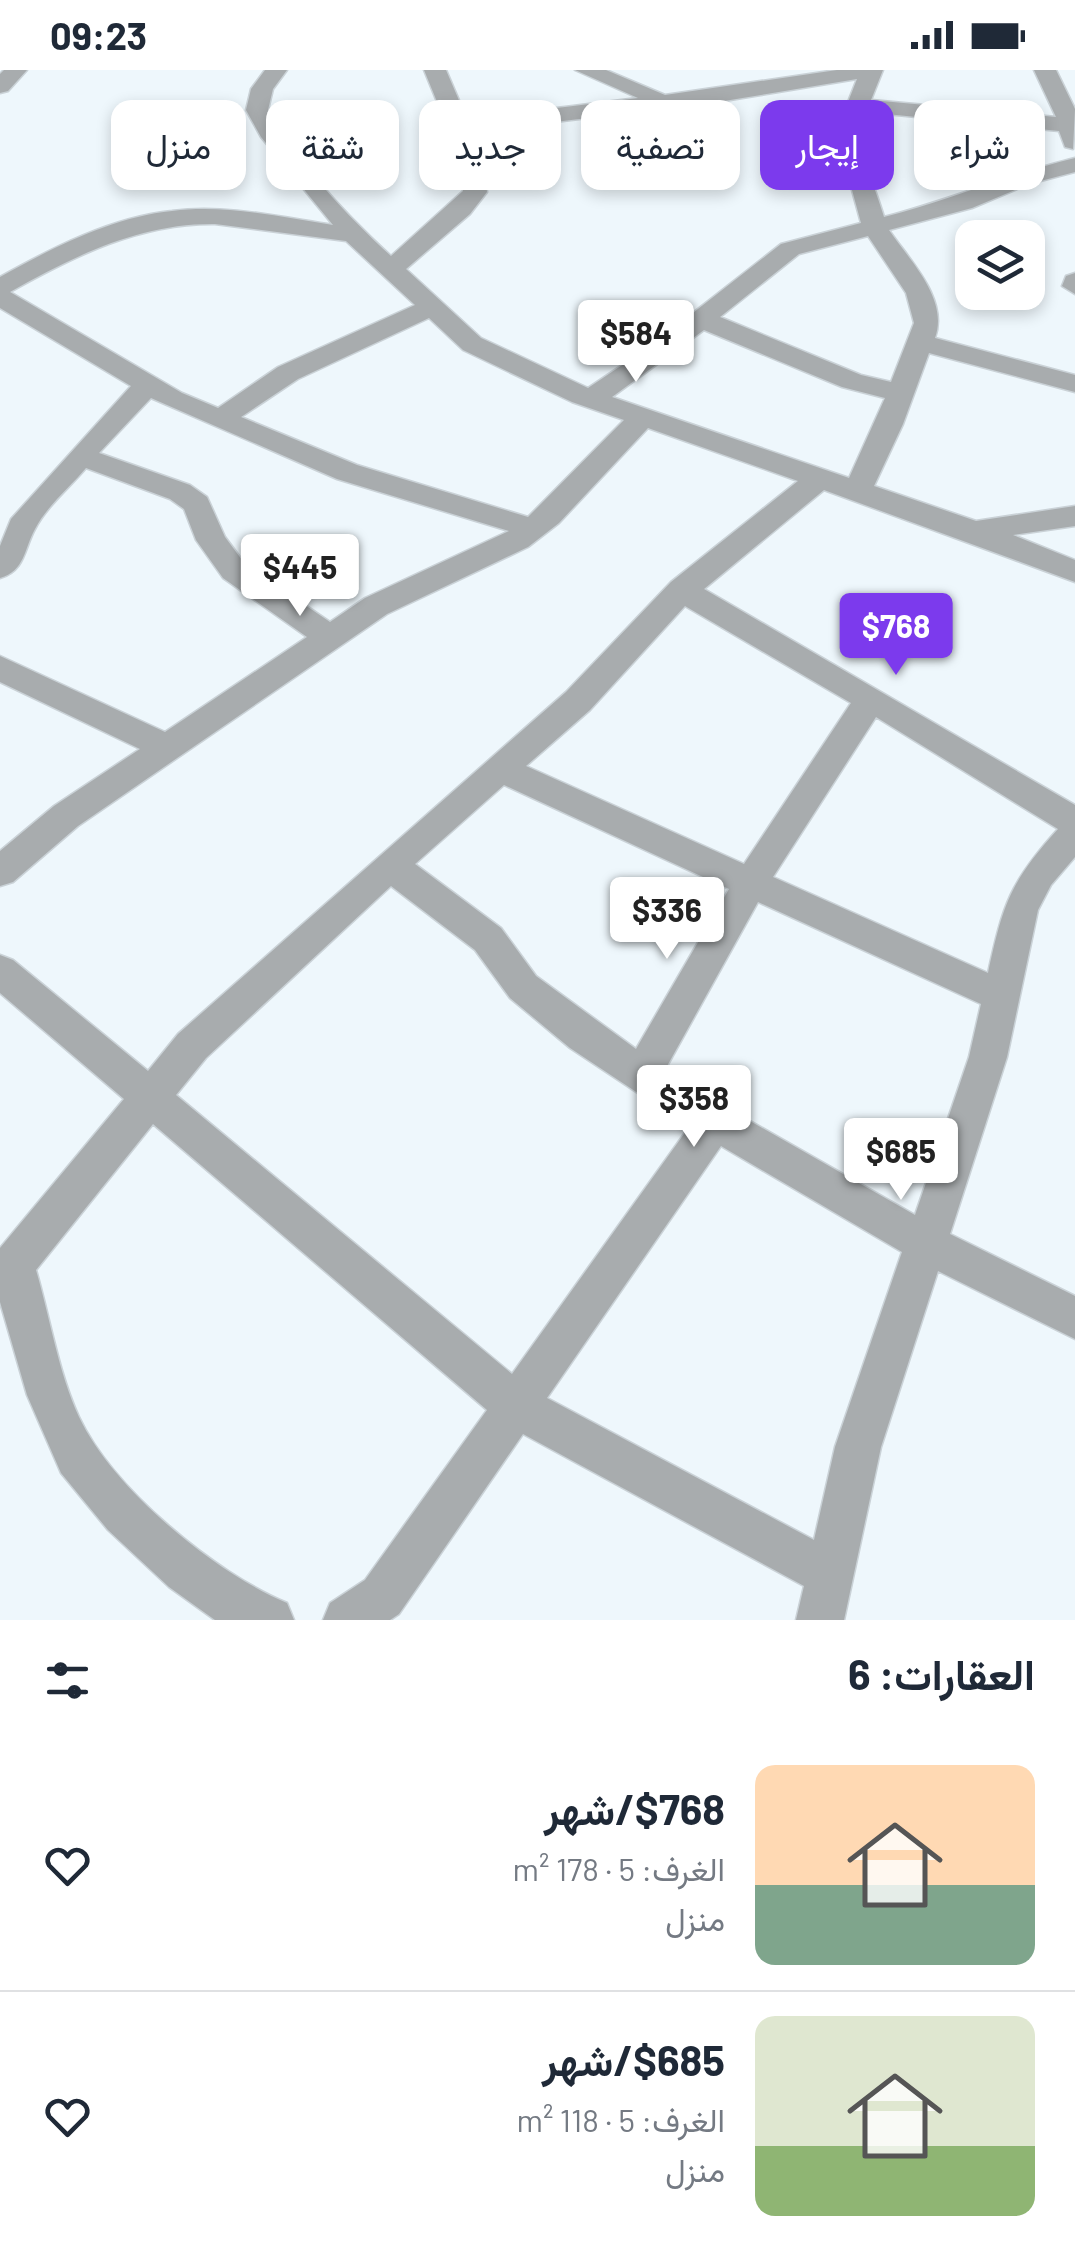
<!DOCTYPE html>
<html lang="ar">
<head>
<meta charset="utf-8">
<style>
  body { margin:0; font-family:Barlow,Vazirmatn,sans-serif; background:#f6f6f7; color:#1f2937; direction:rtl; height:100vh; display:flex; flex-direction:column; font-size:38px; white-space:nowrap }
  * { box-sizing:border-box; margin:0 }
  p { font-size:32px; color:#747a83 }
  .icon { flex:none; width:55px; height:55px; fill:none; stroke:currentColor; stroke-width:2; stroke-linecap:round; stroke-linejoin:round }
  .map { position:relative; height:1550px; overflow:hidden; direction:ltr }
  .sheet { display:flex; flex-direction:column; background:#fff; flex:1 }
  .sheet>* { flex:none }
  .hud { position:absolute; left:30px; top:30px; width:1015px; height:90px; direction:rtl; display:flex; gap:20px }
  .buttons { position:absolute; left:955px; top:150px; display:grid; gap:20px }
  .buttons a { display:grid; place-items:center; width:90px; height:90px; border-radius:20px; background:#fff; box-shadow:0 5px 15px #0003; font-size:50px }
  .price { position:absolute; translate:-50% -85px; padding:0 22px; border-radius:10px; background:#fff; color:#222; font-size:32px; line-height:65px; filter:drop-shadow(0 2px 5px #0008) }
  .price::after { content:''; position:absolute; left:50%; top:60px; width:30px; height:22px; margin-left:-15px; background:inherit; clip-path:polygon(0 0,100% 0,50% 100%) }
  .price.current { background:#7c3aed; color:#fff }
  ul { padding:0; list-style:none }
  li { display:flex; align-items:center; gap:30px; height:250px; padding:0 40px }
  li+li { border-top:2px solid #e0e1e3 }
  li span { display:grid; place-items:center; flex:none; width:280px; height:200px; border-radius:20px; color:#555 }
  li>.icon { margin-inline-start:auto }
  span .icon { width:120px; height:120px; fill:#fffc; stroke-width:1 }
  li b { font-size:42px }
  h2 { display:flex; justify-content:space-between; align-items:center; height:120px; padding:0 40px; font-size:42px }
  .tag { padding:0 35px; border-radius:20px; background:#fff; box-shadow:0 5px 15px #0003; font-size:35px; line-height:90px }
  .tag.current { background:#7c3aed; color:#fff }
  .status { display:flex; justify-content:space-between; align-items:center; height:70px; padding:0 50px; background:#fff; direction:ltr }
  .status svg { height:28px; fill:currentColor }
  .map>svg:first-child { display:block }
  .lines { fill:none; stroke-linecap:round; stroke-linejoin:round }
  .minor-casing { stroke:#cad2d7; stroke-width:3 }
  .minor { fill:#a8acae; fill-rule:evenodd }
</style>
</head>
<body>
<div class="status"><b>09:23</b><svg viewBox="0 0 49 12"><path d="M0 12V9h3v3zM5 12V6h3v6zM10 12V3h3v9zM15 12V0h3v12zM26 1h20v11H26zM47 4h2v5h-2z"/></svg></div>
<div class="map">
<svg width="1075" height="1550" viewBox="0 0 1075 1550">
  <rect width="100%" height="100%" fill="#eef7fc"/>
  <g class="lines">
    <g class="minor-casing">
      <path id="minor" d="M 4,0 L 27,0 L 8,21 L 0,23 L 0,4 Z
        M 265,0 L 287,0 L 273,19 L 268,40 C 298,93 346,145 391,186 L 463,121 L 458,83 L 424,0 L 446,0 L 467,49 L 638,28 L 575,0 L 606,0 L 665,25 L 837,0 L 883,0 L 871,30 L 1056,47 L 1034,0 L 1056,0 L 1075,39 L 1073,79 L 1065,77 L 1059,61 L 866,42 C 854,74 875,116 884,147 C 949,130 1010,104 1075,88 L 1075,102 L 1029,114 L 972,138 L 889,160 C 910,191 949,229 935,268 L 1075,305 L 1075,322 L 929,283 L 903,354 L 874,416 L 976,451 L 1075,436 L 1075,456 L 1013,465 L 1075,490 L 1075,512 L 824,420 L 704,519 L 1075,735 L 1075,787 L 1051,815 L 1038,840 L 1007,987 L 950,1164 L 1075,1226 L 1075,1269 L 938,1201 L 881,1377 L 844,1550 L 796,1550 L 804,1516 L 523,1364 L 399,1544 L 390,1550 L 323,1550 L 330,1533 L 365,1510 L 487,1340 L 153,1054 L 36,1200 C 50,1248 58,1301 79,1347 C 113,1419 215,1503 287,1533 L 294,1550 L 215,1550 L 169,1517 L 108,1460 L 61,1403 L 27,1325 L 0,1232 L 0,1178 L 124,1029 L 0,923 L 0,885 L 13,890 L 148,1001 L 178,964 L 566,622 L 671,512 L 798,411 L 648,358 L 559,453 L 528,477 L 387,544 L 78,756 L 13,812 L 0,816 L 0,781 L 54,736 L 140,679 L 0,612 L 0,586 L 165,662 L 307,567 L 223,508 L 196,470 L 184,439 L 170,429 L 86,398 C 70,417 46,437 35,459 C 24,479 25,501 0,508 L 0,476 L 11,449 L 131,316 L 0,238 L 0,207 C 52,178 112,147 172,141 C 225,134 280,147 333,155 L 261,67 L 246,40 L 251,19 ZM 857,9 L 841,50 L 840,76 L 861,153 L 781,174 L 652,275 L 588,318 L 481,268 L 406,199 L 470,144 L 487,122 L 482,83 L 473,62 L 718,32 ZM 215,154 L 346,171 L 415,235 L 278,297 L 218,338 L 182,323 L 10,222 C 74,186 140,153 215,154 ZM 868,166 L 906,223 L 914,253 L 891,312 L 861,305 L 720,247 L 799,184 ZM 429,248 L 463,280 L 572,332 L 624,350 L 528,447 L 357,395 L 241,347 L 298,309 ZM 704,260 L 842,317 L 885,328 L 849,408 L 612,327 ZM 151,328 L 337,409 L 509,461 L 365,528 L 330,552 L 245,494 L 225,467 L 207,427 L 190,415 L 99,383 ZM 685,536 L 851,633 L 744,794 L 526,696 L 590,640 ZM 876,647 L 1058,759 C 1010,812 1003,834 988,903 L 773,807 ZM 504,715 L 729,819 L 636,979 L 536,906 L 501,858 L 415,794 ZM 391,816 L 475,880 L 510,928 L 570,978 L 689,1057 L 512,1304 L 176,1025 L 206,988 ZM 758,832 L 981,934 L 969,987 L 915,1145 L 729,1039 L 666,998 ZM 721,1076 L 902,1182 L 835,1377 L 814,1470 L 547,1328 Z
        M 1075,203 L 1075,224 L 1062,216 L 1066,206 Z"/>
    </g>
    <use href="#minor" class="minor"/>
  </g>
</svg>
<div class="buttons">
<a><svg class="icon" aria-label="layers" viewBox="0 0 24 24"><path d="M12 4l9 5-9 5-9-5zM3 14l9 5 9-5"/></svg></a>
</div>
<b class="price" style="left:636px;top:315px">$584</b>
<b class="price" style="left:300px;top:549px">$445</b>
<b class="price current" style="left:896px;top:608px">$768</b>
<b class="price" style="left:667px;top:892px">$336</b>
<b class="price" style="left:694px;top:1080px">$358</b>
<b class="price" style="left:901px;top:1133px">$685</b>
<div class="hud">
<a class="tag">شراء</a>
<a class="tag current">إيجار</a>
<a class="tag">تصفية</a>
<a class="tag">جديد</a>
<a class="tag">شقة</a>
<a class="tag">منزل</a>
</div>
</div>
<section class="sheet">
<h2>العقارات: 6<svg class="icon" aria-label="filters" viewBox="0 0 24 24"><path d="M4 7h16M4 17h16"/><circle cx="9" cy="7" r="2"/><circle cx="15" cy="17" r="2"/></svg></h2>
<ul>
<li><span style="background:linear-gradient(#ffd9b3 60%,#7fa58c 0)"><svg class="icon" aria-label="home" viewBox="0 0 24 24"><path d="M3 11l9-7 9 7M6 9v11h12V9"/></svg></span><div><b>$768/شهر</b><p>الغرف: 5 · 178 m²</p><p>منزل</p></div><svg class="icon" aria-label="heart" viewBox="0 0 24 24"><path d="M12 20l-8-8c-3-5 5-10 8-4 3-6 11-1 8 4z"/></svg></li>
<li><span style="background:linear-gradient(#dfe7d0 65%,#8fb573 0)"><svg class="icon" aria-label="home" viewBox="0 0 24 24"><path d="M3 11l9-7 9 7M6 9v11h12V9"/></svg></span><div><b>$685/شهر</b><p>الغرف: 5 · 118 m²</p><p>منزل</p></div><svg class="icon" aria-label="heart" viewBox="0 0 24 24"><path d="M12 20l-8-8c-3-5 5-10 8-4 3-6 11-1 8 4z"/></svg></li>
</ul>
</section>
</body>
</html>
